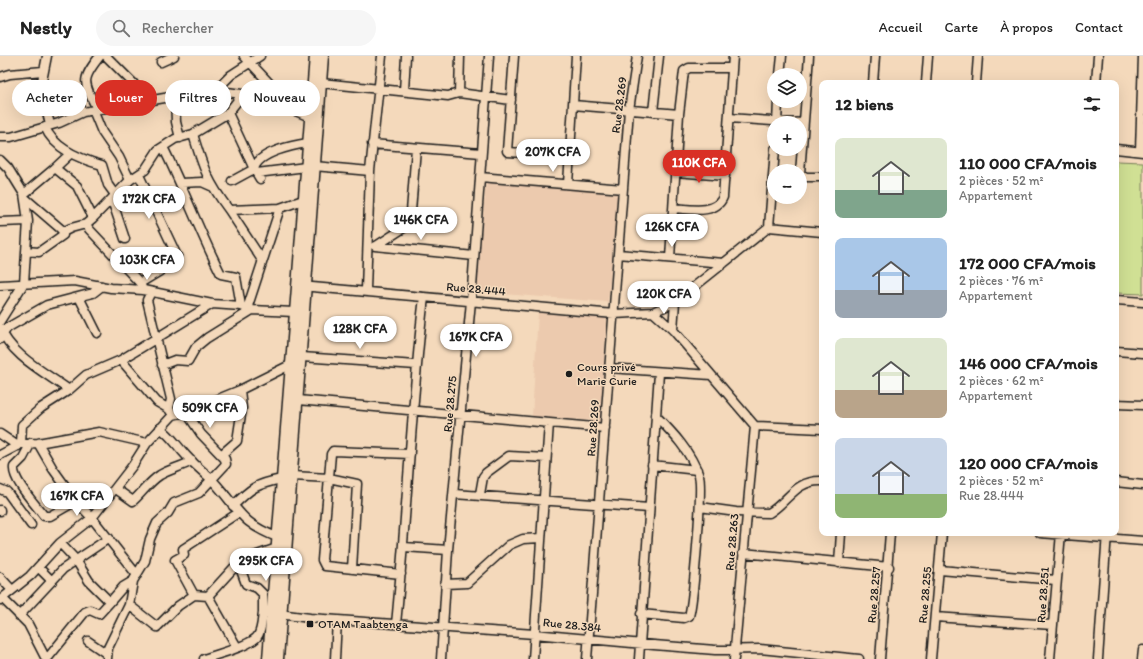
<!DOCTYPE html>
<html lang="fr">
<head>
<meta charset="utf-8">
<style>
  body { margin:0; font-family:Itim,sans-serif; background:#f6f6f6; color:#222; height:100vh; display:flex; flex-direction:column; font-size:15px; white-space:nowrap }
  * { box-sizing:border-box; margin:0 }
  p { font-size:13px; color:#767676 }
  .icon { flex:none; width:22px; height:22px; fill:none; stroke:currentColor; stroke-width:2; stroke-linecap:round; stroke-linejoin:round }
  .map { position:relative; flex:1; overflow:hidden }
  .side { position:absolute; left:819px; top:24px; width:300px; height:456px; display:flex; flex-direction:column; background:#fff; border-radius:8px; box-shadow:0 4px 16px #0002 }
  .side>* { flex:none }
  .guide { position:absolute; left:12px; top:24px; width:380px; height:36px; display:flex; gap:8px }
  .fabs { position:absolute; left:767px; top:12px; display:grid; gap:8px }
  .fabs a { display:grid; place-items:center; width:40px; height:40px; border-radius:50%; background:#fff; box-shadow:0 4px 16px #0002; font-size:20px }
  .price { position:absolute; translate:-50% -34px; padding:0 9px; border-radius:14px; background:#fff; color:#222; font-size:13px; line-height:26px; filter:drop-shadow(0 1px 2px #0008) }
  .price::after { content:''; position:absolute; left:50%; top:24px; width:12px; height:9px; margin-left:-6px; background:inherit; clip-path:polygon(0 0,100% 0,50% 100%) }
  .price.on { background:#d93025; color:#fff }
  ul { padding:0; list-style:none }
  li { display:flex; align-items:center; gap:12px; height:100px; padding:0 16px }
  li span { display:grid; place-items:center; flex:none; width:112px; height:80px; border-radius:8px; color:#555 }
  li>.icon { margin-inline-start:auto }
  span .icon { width:48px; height:48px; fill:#fffc; stroke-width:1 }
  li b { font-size:17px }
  h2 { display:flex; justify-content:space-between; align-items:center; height:48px; padding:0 16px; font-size:17px }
  .chip { padding:0 14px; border-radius:18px; background:#fff; box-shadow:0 4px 16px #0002; font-size:14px; line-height:36px }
  .chip.on { background:#d93025; color:#fff }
  header { display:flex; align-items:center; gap:24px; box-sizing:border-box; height:56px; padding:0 20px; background:#fff; border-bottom:1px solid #e0e0e0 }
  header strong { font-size:19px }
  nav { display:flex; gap:22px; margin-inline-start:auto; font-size:14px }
  .search { width:280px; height:36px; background:#f6f6f6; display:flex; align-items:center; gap:10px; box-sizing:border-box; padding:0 14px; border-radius:22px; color:#767676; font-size:15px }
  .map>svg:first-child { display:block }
  .built { fill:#eccaae }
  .green { fill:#d0e094; stroke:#767e58 }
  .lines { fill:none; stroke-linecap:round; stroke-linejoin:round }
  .minor-casing { stroke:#1c1c1c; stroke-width:11 }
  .major-casing { stroke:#1c1c1c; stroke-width:13 }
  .minor { stroke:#f4d9bb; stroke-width:8 }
  .major { stroke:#f4d9bb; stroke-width:10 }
  .poi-dot { fill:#1c1c1c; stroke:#f4d9bb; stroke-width:1.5 }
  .labels { text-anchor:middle; stroke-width:3; stroke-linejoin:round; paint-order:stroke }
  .street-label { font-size:12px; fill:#1c1c1c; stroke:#f4d9bb }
  .poi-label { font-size:12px; fill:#1c1c1c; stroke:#f4d9bb; text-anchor:start }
</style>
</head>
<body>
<header>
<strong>Nestly</strong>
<div class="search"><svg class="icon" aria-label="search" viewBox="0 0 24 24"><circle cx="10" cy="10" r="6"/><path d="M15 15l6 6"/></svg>Rechercher</div>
<nav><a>Accueil</a><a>Carte</a><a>À propos</a><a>Contact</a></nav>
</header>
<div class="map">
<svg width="1143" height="603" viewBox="0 0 1143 603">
  <rect width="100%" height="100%" fill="#f4d9bb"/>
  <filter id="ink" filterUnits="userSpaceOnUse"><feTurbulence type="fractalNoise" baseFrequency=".025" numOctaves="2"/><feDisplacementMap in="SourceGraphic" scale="8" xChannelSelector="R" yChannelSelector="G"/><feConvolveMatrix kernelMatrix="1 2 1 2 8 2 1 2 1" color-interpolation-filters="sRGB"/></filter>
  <g filter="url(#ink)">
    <path class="built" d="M 486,125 L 618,135 L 608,246 L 476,236 Z
      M 538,256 L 607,261 L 600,365 L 532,361 Z"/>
    <path class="green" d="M 1116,105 L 1143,106 L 1143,238 L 1116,237 Z"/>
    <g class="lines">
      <g class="minor-casing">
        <path id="minor" d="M 47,0 L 41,30 L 50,69
          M 106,0 L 134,28 L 141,46
          M 244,0 L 272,30 L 288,52 L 310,61
          M 514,0 L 507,95 L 508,96 L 570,100
          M 809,0 L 800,117 L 806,121 L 822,121
          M 161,6 L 174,0
          M 780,19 L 782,0
          M 0,21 L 10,18 L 43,15
          M 321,27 L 448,40 L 459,37 L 511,44
          M 873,27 L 875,0
          M 926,27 L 928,0
          M 976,27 L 978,0
          M 1096,27 L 1098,0
          M 404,35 L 406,0
          M 214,36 L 231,19 L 260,0
          M 459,37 L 460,0
          M 70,38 L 83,56
          M 242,39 L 228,57 L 193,78 C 203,112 208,126 229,154 L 280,152
          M 175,41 L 176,66 L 180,82
          M 573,49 L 679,58
          M 97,53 C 84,26 80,25 100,0
          M 93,54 L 102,76 L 119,101 L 130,124
          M 653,56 L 659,0
          M 228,57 L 254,113 L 232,125
          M 729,62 L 803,67
          M 777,67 L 778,45
          M 45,71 C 54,93 80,103 102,109 L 108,129 L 116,140
          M 0,81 L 11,81 L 59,67 L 83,56 L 182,39 L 227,36 L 256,40 L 288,52
          M 372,88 L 481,97
          M 163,91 C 184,133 200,177 221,218 L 236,221 L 241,250
          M 1116,93 L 1143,96
          M 1140,95 L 1143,0
          M 0,104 L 8,112 L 24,138 L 28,165 L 24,227 L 0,265
          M 314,110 L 370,115
          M 55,112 L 71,97
          M 676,116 L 725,120
          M 257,117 L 306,111
          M 139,119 L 177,200 L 160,215 L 140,227
          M 480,121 L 623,133
          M 260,123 L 254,113 C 258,96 294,89 308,87
          M 181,127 L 202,126 L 211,130
          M 568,128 L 576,0
          M 24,138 L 55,112 L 77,130 L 93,162 L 86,168 L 89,173 L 140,227 L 143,234
          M 26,143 L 62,174 L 63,179 L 39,196 L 26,195
          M 112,144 L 125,183
          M 674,152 C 689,153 716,159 723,141 L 733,0
          M 229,154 L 262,204
          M 93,162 L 130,124 L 145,114 L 158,94 L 175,83 L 193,78
          M 0,166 L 28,165
          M 769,171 L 775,93
          M 63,176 L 71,172 L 86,168
          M 375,190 L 474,200
          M 376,190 L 410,168 L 416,92
          M 618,198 L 724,207
          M 670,202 L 679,58 L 684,15 L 689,12 L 732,12
          M 0,229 L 75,225 L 111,232 L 143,234 L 212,248 L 241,250 L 252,254 L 294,256
          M 301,230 L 614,258 L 653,256 L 675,246 L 769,171 L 822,176
          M 366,234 L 370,115 L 382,0
          M 151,236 L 147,244 L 171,343 L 169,353 L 173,359
          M 79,241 L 97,277
          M 1116,244 L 1143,246
          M 247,253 L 280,152 L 303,144
          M 653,256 L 673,274 L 755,370 L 822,373
          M 0,271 C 10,299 46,317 69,334
          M 673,274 L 675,246
          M 0,283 L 7,272 L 47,249 L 93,237 L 102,230
          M 1116,295 L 1143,297
          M 302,301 L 416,309
          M 121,304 L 157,346 L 169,353
          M 162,309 L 175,304 L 188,305 L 196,291 L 207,282 L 252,254
          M 609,312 L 711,319
          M 298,344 L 605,372
          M 1116,348 L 1143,349
          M 160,372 C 170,379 175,387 183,396 C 192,407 204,416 214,426 C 239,453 240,467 277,481
          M 0,378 L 18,390
          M 31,387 L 23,402 L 14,411 C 12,424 36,449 44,460 L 50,460 L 76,445
          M 38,387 L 53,413 L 76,445 L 92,462 L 137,519
          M 21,388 L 38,387 L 99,376 L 147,387
          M 0,399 L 21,388 L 22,369 L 41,352 L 69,334 L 86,319 L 121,304 L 212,248
          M 221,399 L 237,385 L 242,352 L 240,334
          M 652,409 L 697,414
          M 292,420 L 329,422 L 357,428 L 352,513
          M 1116,426 L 1143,429
          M 0,433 L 7,436 L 31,469
          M 116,433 L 133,445 C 142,437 149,426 160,419 C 170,413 181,411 192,405
          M 454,438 L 649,452
          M 480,438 L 483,421 L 486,417 L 509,400 L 546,402
          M 233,450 C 251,432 256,428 282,423
          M 700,451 L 736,456 L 769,457 C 789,445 795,424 822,425
          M 0,454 L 0,455
          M 1040,477 L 1143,485
          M 60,487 L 76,504 L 89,525 L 110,546 L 123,531 L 133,525
          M 404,491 L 448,494
          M 743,497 L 889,511
          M 238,506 L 246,528 L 257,532 L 263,538 L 263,556
          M 839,507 L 841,477
          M 38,511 L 52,525
          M 940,514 L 1056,524
          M 401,518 L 325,510 L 322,504 L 331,398 L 333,395 L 410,398
          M 0,521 L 12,534
          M 445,528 L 467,527 L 509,489 L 523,483 L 541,482
          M 194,539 L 208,540 L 237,591
          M 208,540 L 240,505 L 277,492
          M 3,543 L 28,568 L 46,603
          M 0,544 L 30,520 L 60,487 L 92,462 L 133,409 L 147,387 L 173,359 L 186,356 L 240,334 L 290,309
          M 129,549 L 157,571 L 178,550 L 194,539 L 175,504 L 184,499 L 183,493 L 238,457
          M 641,558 L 684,562 L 689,560 C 693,548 703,432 699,420 C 691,396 673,377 655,359
          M 19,560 L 63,513 L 109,482
          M 935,561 L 1053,569
          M 396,568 C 407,459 411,349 424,241
          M 88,585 L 107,598
          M 47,603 L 85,556 L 90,554 L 99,558 L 110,546
          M 107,603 L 108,592 L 129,549 L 133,525 L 145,505 L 150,483 L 157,467 L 168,457 L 174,447 L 199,437 L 226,408 L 225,403 L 201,378 L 186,356
          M 204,603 C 217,598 248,591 257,581 C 262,575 262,564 263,556 L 310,562 L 534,578 L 654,589 L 715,594 L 760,593 L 859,603
          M 335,603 L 337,564
          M 441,603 L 448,494 L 471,245 L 489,0
          M 533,603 L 549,367
          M 587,603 L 629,54 L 637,0
          M 639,603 L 659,317
          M 734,603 L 755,370
          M 880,603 L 890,477
          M 931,603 L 942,477
          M 1050,603 L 1061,477
          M 1098,603 L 1107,477
          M 1142,603 L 1143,594"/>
      </g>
      <g class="major-casing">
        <path id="major" d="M 268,603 L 315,0
          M 278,603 L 323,0"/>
      </g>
      <use href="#minor" class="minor"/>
      <use href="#major" class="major"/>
    </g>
  </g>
  <g class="poi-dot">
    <circle cx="569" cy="318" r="4"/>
    <rect x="306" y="564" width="8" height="8" rx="2"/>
  </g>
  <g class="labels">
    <g class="street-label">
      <text transform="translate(619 49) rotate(-83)" y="4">Rue 28.269</text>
      <text transform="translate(476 233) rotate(5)" y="4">Rue 28.444</text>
      <text transform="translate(450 348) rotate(-85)" y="4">Rue 28.275</text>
      <text transform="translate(593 372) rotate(-86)" y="4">Rue 28.269</text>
      <text transform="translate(732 486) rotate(-85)" y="4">Rue 28.263</text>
      <text transform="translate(874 539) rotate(-85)" y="4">Rue 28.257</text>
      <text transform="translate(925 539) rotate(-85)" y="4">Rue 28.255</text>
      <text transform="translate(1043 539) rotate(-86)" y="4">Rue 28.251</text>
      <text transform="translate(572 569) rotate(6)" y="4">Rue 28.384</text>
    </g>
    <g class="poi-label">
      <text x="577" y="315">Cours privé<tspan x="577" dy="14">Marie Curie</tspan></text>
      <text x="318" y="572">OTAM Taabtenga</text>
    </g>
  </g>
</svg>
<div class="fabs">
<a><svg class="icon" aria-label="layers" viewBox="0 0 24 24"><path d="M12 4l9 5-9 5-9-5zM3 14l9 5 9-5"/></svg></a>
<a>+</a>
<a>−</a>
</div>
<b class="price" style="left:553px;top:117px">207K CFA</b>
<b class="price on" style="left:699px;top:128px">110K CFA</b>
<b class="price" style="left:149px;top:164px">172K CFA</b>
<b class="price" style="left:421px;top:185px">146K CFA</b>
<b class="price" style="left:672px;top:192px">126K CFA</b>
<b class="price" style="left:147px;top:225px">103K CFA</b>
<b class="price" style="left:664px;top:259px">120K CFA</b>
<b class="price" style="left:360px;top:294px">128K CFA</b>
<b class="price" style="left:476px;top:302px">167K CFA</b>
<b class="price" style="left:210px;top:373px">509K CFA</b>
<b class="price" style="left:77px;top:461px">167K CFA</b>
<b class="price" style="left:266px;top:526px">295K CFA</b>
<div class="guide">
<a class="chip">Acheter</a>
<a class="chip on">Louer</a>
<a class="chip">Filtres</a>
<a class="chip">Nouveau</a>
</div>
<section class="side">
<h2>12 biens<svg class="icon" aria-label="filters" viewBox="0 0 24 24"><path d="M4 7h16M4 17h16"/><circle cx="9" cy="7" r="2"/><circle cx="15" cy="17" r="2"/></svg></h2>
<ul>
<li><span style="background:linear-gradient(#dfe7d0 65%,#7fa58c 0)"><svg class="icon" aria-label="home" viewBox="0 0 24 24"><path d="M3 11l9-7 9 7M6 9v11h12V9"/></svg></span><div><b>110 000 CFA/mois</b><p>2 pièces · 52 m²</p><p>Appartement</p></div></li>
<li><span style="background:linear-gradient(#a9c7e8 65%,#9aa5b1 0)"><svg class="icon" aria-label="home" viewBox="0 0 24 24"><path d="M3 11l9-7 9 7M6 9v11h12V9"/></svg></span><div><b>172 000 CFA/mois</b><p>2 pièces · 76 m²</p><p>Appartement</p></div></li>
<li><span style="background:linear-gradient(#dfe7d0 65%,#b9a48a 0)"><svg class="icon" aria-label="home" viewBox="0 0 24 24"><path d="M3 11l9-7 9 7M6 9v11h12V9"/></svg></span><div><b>146 000 CFA/mois</b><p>2 pièces · 62 m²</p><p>Appartement</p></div></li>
<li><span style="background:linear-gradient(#c9d6e8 70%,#8fb573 0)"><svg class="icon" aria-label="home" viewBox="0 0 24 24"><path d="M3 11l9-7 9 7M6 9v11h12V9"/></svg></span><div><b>120 000 CFA/mois</b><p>2 pièces · 52 m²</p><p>Rue 28.444</p></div></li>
</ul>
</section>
</div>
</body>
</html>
